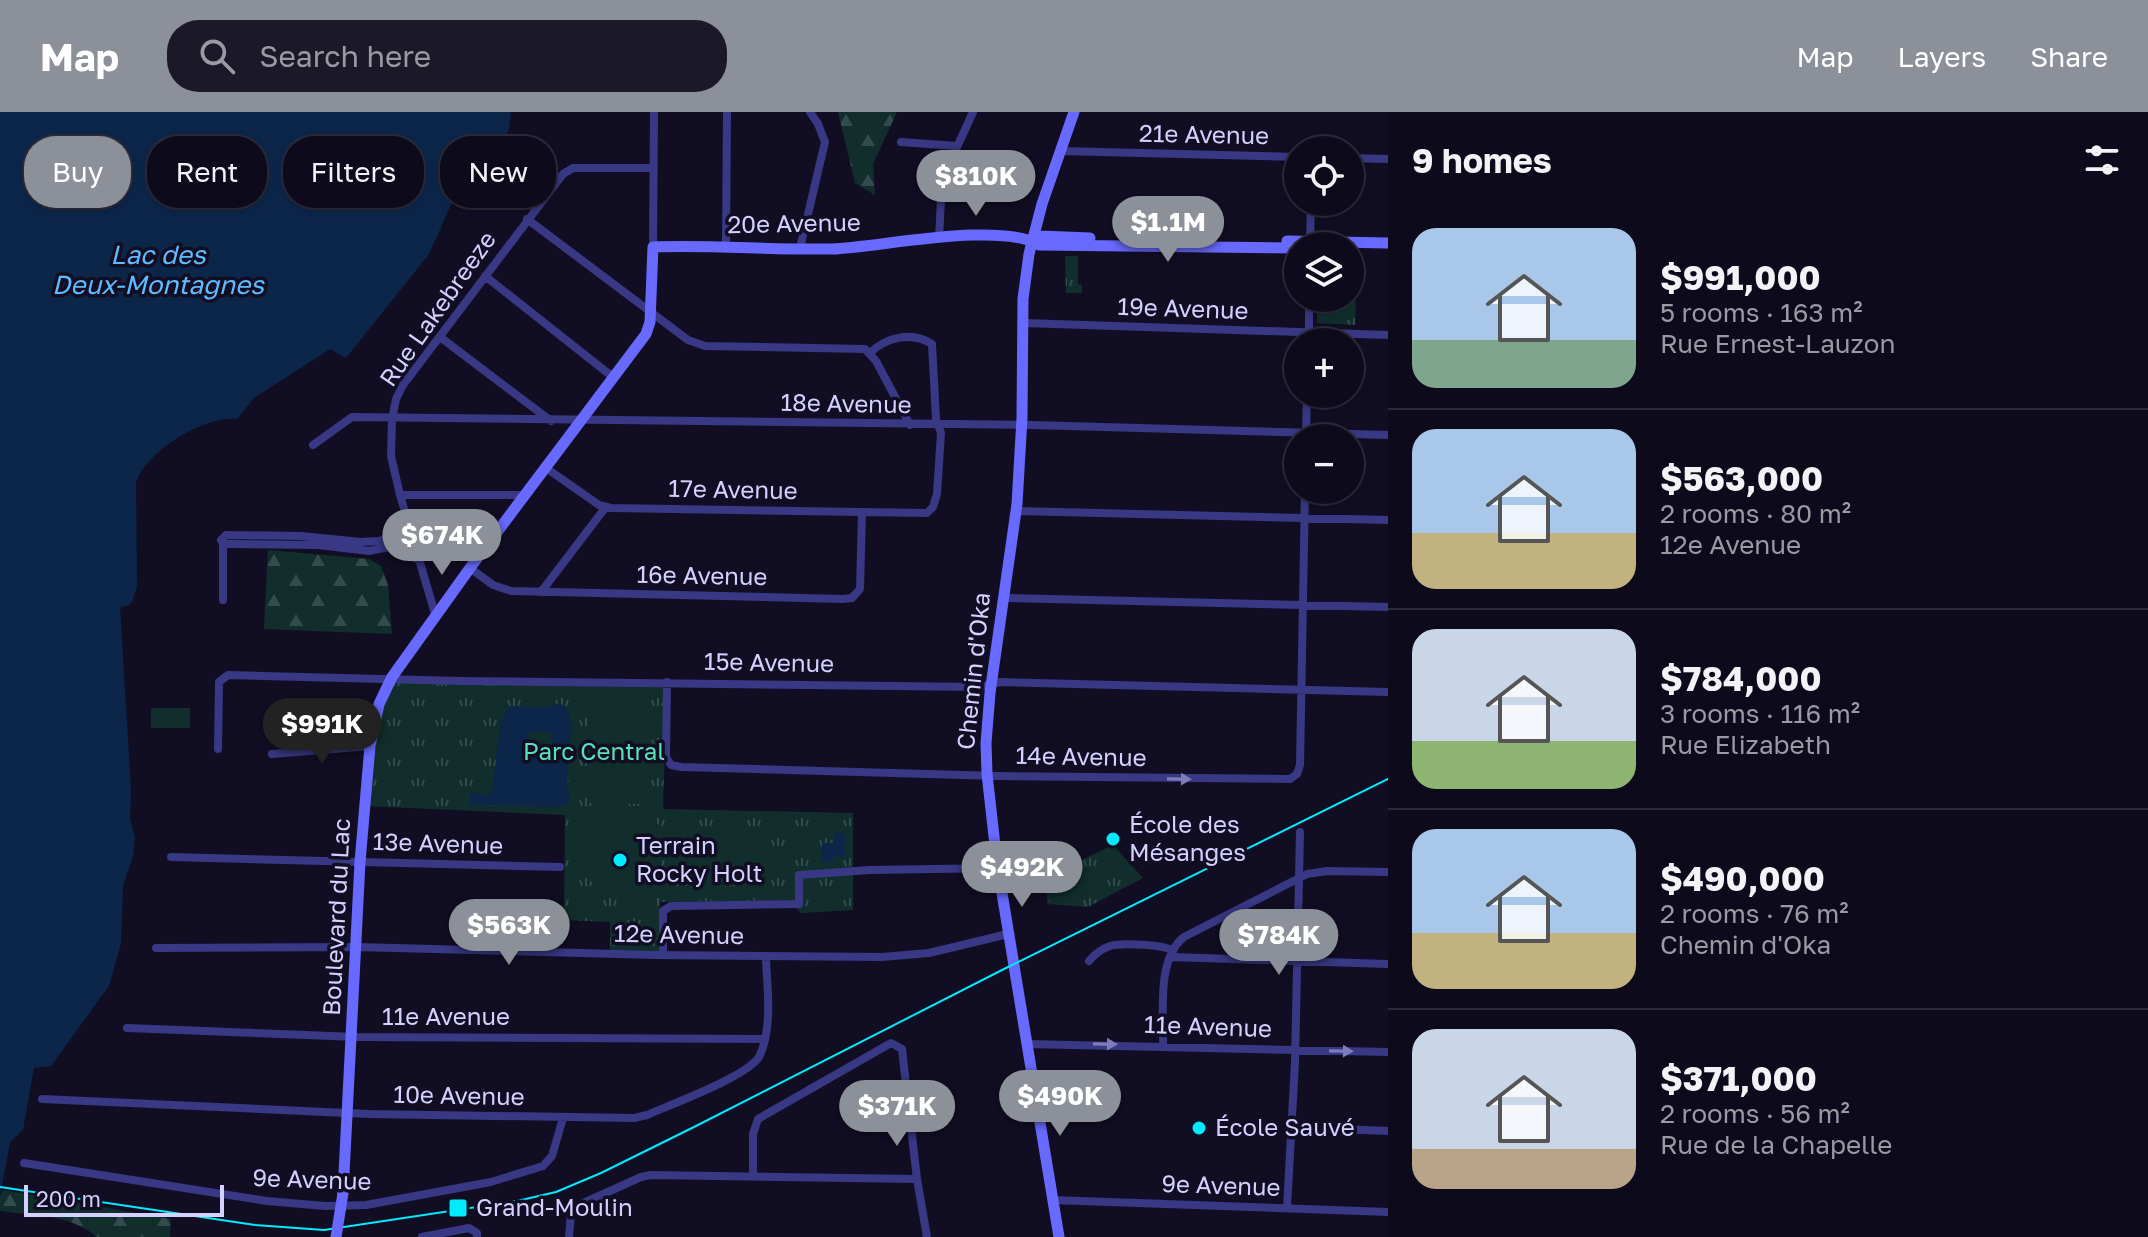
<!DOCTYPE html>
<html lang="en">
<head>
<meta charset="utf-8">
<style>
  body { margin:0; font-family:"Golos Text",sans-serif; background:#1b1828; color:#f1f3f6; height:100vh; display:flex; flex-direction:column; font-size:30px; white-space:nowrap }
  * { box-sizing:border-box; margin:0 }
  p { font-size:26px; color:#9a9aa3 }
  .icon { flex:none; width:44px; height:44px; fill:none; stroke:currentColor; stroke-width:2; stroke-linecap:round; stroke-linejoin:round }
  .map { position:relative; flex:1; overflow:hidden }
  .drawer { display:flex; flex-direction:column; background:#0d0a1b; width:760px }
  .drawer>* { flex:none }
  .hud { position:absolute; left:24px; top:24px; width:760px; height:72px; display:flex; gap:16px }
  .buttons { position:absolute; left:1284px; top:24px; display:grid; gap:16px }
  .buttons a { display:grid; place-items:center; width:80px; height:80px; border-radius:50%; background:#0d0a1b; box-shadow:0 4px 12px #0003,0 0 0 2px #2d2b3a; font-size:40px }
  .scale { position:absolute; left:24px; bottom:20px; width:200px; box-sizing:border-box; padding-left:8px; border:4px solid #d4d1ff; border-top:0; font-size:22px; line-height:28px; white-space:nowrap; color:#d4d1ff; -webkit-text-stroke:6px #110e24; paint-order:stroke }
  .price { position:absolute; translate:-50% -68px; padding:0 18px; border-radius:28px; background:#8c9099; color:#fff; font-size:26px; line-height:52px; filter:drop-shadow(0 2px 4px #0008) }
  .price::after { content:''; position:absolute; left:50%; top:48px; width:24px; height:18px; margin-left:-12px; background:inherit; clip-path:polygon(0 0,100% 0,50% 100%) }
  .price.current { background:#222; color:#fff }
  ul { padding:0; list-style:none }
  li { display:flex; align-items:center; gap:24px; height:200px; padding:0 24px }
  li+li { border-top:2px solid #2d2b3a }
  li span { display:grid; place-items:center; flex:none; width:224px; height:160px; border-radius:24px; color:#555 }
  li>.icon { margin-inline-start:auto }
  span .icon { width:96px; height:96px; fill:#fffc; stroke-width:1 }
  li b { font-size:34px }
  h2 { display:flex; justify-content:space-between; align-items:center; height:96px; padding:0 24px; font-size:34px }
  .pill { padding:0 28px; border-radius:32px; background:#0d0a1b; box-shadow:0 4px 12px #0003,0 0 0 2px #2d2b3a; font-size:28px; line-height:72px }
  .pill.current { background:#8c9099; color:#fff }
  header { display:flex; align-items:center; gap:48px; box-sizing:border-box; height:112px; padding:0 40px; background:#8c9099; color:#fff }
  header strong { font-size:38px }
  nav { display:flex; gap:44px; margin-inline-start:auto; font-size:28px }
  .search { width:560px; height:72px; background:#1b1828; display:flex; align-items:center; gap:20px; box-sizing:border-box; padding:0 28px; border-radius:32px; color:#9a9aa3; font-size:30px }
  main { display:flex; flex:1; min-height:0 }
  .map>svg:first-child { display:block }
  .forest { fill:url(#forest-firs) }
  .park { fill:url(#park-tufts) }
  .pitch { fill:#112e2c }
  .water { fill:#0c264a; fill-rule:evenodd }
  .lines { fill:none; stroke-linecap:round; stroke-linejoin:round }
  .street { stroke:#383884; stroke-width:8 }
  .secondary { stroke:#686aff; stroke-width:11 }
  .tram { stroke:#00ecfc; stroke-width:2 }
  .secondary-bridge { stroke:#686aff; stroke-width:11 }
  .oneway { fill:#7e7dbb }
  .poi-dot { fill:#00ecfc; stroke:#110e24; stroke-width:3 }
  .labels { text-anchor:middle; stroke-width:7; stroke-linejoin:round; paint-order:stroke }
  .street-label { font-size:24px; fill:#d4d1ff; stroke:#110e24 }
  .park-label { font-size:24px; fill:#5ae1bb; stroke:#110e24 }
  .poi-label { font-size:24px; fill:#d4d1ff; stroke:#110e24; text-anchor:start }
  .water-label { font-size:26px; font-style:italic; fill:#5fbbff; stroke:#110e24 }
</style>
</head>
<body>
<header>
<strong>Map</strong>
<div class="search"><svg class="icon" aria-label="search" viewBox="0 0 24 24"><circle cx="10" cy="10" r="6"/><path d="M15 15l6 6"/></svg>Search here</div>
<nav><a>Map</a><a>Layers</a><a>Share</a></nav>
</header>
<main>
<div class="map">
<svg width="1388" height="1125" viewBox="0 0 1388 1125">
  <defs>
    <pattern id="forest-firs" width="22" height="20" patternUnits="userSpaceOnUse" patternTransform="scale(2)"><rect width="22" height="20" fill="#112e2c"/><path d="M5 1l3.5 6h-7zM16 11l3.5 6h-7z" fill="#334b4c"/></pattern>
    <pattern id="park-tufts" width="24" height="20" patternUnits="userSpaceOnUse" patternTransform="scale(2)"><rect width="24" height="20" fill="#112e2c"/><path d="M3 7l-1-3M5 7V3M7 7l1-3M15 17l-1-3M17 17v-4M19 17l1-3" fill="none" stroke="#334b4c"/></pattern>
  </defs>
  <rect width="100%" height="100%" fill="#110e24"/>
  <path class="forest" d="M 838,0 L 897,0 L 873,52 L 875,83 L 855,71 Z
    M 268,438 L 369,447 L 381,454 L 388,473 L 392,522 L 264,517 Z
    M 3,1078 L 171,1107 L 170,1125 L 97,1125 C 71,1102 33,1104 0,1099 L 0,1084 Z"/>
  <path class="park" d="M 1065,144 L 1078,144 L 1078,172 L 1082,173 L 1082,181 L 1066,181 Z
    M 1350,149 L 1357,149 L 1355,213 L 1317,211 L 1318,186 L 1350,186 Z
    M 388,568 L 667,570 L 663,697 L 853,701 L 853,798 L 801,801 L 788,788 L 660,790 L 659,839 L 610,838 L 610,810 L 564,808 L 565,703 L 364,694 Z
    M 1113,733 L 1143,766 L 1088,795 L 1048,792 L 1044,766 Z"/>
  <path class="pitch" d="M 589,584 L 651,584 L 650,692 L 587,691 Z
    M 151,596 L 190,596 L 190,616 L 151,616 Z
    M 608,703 L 650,704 L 663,717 L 661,760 L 657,775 L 656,796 C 601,797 572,760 572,707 L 593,707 Z
    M 668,716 L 764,716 L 764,772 L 668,772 Z"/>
  <path class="water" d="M 0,0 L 511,0 L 509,17 L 492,56 L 475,66 L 454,86 L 429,142 L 346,246 L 330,237 L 254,286 L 237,307 C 206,303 145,339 136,371 L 137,475 L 131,492 L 120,496 L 131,678 L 130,707 L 135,725 L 133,744 L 123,774 L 121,831 L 109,874 L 51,954 L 34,956 L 23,1018 L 10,1030 L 0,1084 Z
    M 561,591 L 569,600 L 571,616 L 567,665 L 570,688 L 567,693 L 559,695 L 470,693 L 470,681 L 492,683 L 500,611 L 508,594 L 544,595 ZM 538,619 L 551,622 L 553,634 L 529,629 L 528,622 Z
    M 834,721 L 845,721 L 845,745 L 834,744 L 833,750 L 822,750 L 822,731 L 834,731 Z"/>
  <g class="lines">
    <path class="street" d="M 901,30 L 957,34
      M 1060,39 L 1298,45
      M 1350,46 L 1388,47
      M 527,107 L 688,228 L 705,234 L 865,237 L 876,249 L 910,313
      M 939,127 L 942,68 L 973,0
      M 1310,133 L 1311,90
      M 653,135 L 654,0
      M 726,136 L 727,0
      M 800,136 L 825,30 L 818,12 L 810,0
      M 485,164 L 614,266
      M 1024,211 L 1388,223
      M 440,225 L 551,309
      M 1309,230 L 1309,186
      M 1306,325 L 1307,282
      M 313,333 L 352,305 L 1032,313 L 1388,323
      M 546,356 L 599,393 L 611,396 L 927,401 L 933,395 L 937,382 L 941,321 L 936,307 L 932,232 C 912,219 886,225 870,241
      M 400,383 L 525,383
      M 1015,399 L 1388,408
      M 221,428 L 223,432 L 230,432 L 318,433 L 369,439 L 414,430
      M 221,428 L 226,423 L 301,424 L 361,430 L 379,429 L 411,421
      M 392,436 L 419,448
      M 470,456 L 493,473 L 511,479 L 843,487 L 852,486 L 860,477 L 862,401
      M 541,480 L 605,396
      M 1004,486 L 1388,495
      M 223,488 L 223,432
      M 436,505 L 400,383 L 391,344 L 392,307 L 396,287 L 403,273 L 563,62 L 573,56 L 653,56
      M 667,570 L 666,645 L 671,653 L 681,655 L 997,664 L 1290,667 L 1297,662 L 1300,653 L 1305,378
      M 218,637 L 219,570 L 228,563 L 460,569 L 979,575 L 1000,570 L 1388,580
      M 272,642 L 370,634
      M 171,745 L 560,755
      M 156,836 L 356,835 L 655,843 L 882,845 L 929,841 L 1008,822
      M 663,843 L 663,799 L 671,794 L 799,792 L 799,763 L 870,758 L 998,756
      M 1170,845 L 1388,852
      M 1089,849 C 1095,842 1101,837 1110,834 C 1121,831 1164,832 1173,839
      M 127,916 L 357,925 L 765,927
      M 1027,932 L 1388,940
      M 1163,934 C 1164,902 1156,847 1184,825 L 1307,762 L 1327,759 L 1388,760
      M 42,987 L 369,1002 L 634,1006 L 647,1003 C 669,993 752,963 760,943 C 773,914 767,876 766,845
      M 1291,1015 L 1388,1019
      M 24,1051 L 267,1089 L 325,1094 L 366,1093 L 491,1070 L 543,1054 L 552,1044 L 563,1006
      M 753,1065 L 753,1022 L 758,1007 L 891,931 L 902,937 L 917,1067 L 927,1125
      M 1052,1088 L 1388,1100
      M 1287,1096 L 1295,950 L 1300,720
      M 422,1125 L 469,1116 L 477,1121 L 477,1125
      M 569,1125 L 571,1102 L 579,1093 L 641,1065 L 651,1063 L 917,1067"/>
    <path class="secondary" d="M 1032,128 L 1040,124 L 1090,126
      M 1287,129 L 1388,131
      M 343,1081 L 360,750 L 370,634 L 379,592 L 392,565 L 470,456 L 646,222 L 650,210 L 653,135 C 712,133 772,138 832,137 C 881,135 1000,109 1039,133 L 1298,136
      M 1059,1125 L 997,751 L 987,662 L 986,631 L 990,581 L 1017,392 L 1022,306 L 1023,187 L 1029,142 L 1042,92 L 1074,0"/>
    <path class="tram" d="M 0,1075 L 255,1113 L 324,1118 L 517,1089 L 556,1080 L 601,1061 L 694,1015 L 1004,857 L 1388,667"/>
    <path class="secondary-bridge" d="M 336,1125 L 343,1081"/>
  </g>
  <defs><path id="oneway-solid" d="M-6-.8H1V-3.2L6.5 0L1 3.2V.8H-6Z" transform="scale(2)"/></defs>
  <g class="oneway">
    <use href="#oneway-solid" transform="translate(1179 667) rotate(1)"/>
    <use href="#oneway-solid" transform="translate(1105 932) rotate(1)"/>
    <use href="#oneway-solid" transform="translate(1341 939) rotate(1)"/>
  </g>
  <g class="poi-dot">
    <circle cx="1113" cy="727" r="8"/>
    <circle cx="620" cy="748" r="8"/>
    <circle cx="1199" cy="1016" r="8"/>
    <rect x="448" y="1086" width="20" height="20" rx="4"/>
  </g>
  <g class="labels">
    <g class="street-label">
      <text transform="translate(1204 23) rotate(1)" y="8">21e Avenue</text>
      <text transform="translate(794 112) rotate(-1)" y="8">20e Avenue</text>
      <text transform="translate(438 197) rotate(-55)" y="8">Rue Lakebreeze</text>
      <text transform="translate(1183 197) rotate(2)" y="8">19e Avenue</text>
      <text transform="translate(846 292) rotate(1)" y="8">18e Avenue</text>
      <text transform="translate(733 378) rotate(1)" y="8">17e Avenue</text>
      <text transform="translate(702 464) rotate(1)" y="8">16e Avenue</text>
      <text transform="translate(769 551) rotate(1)" y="8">15e Avenue</text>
      <text transform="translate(974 559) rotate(-84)" y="8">Chemin d'Oka</text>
      <text transform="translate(1081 645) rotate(1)" y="8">14e Avenue</text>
      <text transform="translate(438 732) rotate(2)" y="8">13e Avenue</text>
      <text transform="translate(337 805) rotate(-87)" y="8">Boulevard du Lac</text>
      <text transform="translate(679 823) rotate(1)" y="8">12e Avenue</text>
      <text x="446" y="913">11e Avenue</text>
      <text transform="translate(1208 915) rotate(2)" y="8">11e Avenue</text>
      <text transform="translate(459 984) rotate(1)" y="8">10e Avenue</text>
      <text transform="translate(312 1068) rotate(2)" y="8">9e Avenue</text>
      <text transform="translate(1221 1074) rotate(2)" y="8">9e Avenue</text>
    </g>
    <g class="park-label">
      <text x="594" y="648">Parc Central</text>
    </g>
    <g class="poi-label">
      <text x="1129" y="721">École des<tspan x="1129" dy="28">Mésanges</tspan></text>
      <text x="636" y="742">Terrain<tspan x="636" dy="28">Rocky Holt</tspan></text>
      <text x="1215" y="1024">École Sauvé</text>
      <text x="476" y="1104">Grand-Moulin</text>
    </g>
    <g class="water-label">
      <text x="158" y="152">Lac des<tspan x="158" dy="30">Deux-Montagnes</tspan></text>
    </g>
  </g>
</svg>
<div class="buttons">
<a><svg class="icon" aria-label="locate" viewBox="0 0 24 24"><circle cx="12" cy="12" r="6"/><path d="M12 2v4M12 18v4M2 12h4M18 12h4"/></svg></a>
<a><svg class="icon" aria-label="layers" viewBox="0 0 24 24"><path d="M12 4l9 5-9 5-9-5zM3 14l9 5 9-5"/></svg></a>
<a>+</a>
<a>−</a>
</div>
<div class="scale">200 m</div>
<b class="price" style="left:976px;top:106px">$810K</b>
<b class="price" style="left:1168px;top:152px">$1.1M</b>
<b class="price" style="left:442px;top:465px">$674K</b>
<b class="price current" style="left:322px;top:654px">$991K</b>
<b class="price" style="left:1022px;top:797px">$492K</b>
<b class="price" style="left:509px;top:855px">$563K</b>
<b class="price" style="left:1279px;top:865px">$784K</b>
<b class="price" style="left:1060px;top:1026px">$490K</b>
<b class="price" style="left:897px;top:1036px">$371K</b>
<div class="hud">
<a class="pill current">Buy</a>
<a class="pill">Rent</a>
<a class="pill">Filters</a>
<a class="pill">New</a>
</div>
</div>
<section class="drawer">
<h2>9 homes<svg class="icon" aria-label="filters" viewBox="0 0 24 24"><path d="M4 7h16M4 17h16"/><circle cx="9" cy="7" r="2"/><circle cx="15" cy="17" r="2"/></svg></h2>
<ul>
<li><span style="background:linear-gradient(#a9c7e8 70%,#7fa58c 0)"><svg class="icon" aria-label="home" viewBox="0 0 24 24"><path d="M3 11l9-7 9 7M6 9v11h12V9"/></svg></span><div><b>$991,000</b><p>5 rooms · 163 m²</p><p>Rue Ernest-Lauzon</p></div></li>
<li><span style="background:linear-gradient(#a9c7e8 65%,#c2b280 0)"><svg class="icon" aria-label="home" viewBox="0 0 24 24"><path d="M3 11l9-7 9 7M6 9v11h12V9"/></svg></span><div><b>$563,000</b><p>2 rooms · 80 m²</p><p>12e Avenue</p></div></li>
<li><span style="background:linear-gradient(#c9d6e8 70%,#8fb573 0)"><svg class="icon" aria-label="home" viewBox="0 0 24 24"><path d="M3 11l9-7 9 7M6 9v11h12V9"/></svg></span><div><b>$784,000</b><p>3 rooms · 116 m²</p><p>Rue Elizabeth</p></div></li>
<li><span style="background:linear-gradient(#a9c7e8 65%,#c2b280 0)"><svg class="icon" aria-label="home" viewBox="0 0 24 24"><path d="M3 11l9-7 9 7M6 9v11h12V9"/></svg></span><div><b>$490,000</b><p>2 rooms · 76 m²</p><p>Chemin d'Oka</p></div></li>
<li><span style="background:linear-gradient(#c9d6e8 75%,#b9a48a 0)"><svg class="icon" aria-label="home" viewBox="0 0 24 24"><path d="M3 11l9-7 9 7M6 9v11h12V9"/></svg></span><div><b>$371,000</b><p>2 rooms · 56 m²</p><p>Rue de la Chapelle</p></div></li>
</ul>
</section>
</main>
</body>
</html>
